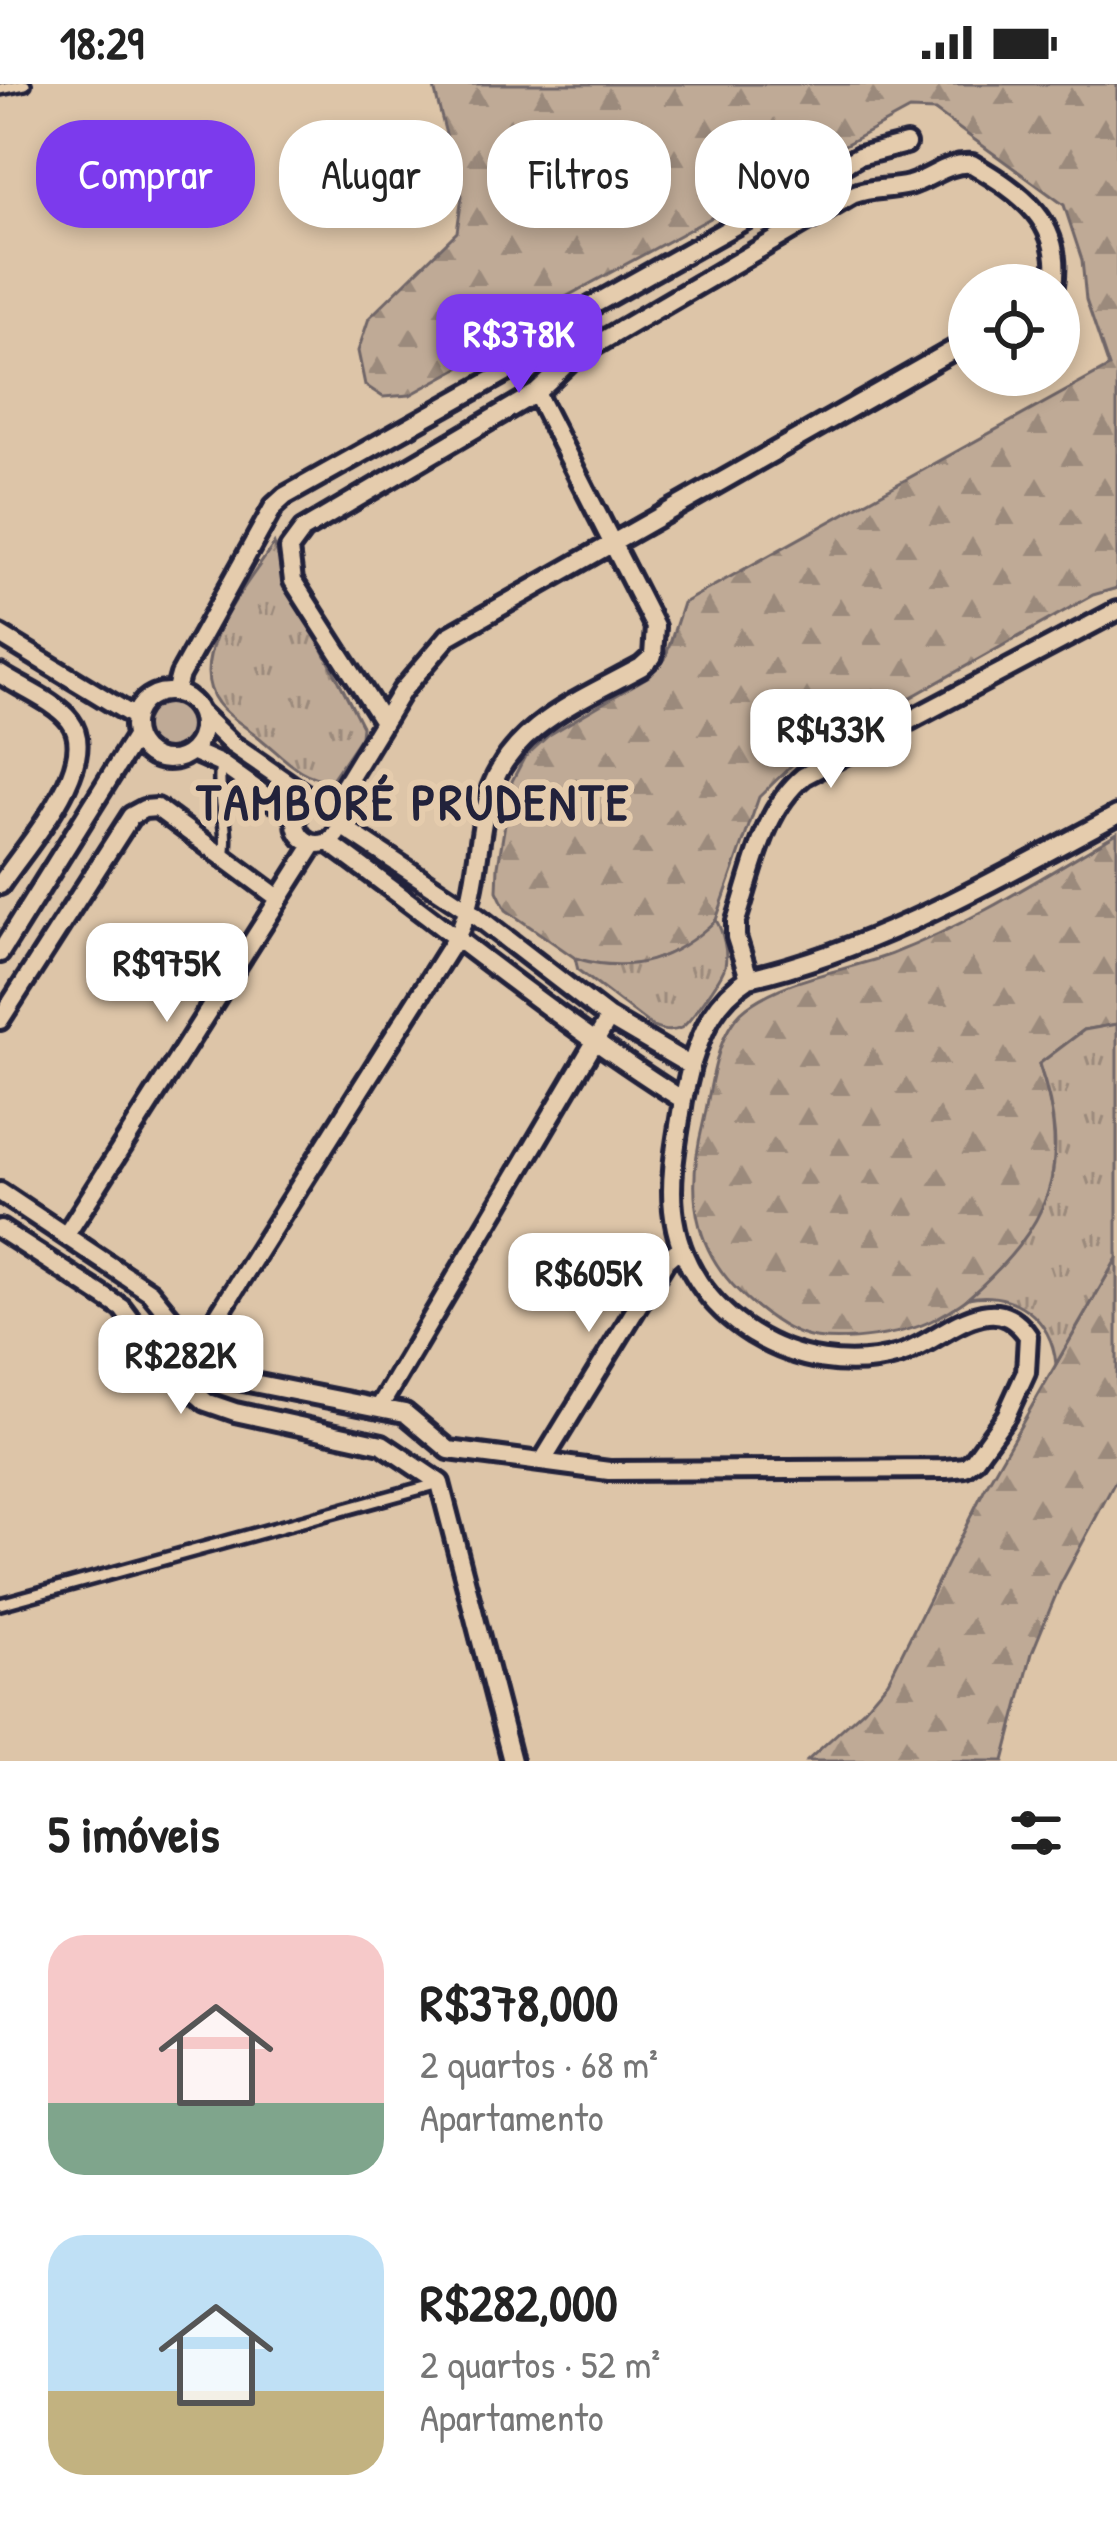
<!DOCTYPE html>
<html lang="pt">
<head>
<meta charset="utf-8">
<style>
  body { margin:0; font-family:"Patrick Hand",sans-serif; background:#f2f2f2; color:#222; height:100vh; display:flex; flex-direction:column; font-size:45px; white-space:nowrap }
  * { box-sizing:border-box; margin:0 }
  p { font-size:39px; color:#767676 }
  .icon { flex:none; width:66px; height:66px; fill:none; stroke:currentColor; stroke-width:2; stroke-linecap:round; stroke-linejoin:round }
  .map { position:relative; height:1677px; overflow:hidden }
  .panel { display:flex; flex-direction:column; background:#fff; flex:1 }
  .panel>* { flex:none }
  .banner { position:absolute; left:36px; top:36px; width:1047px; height:108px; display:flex; gap:24px }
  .tools { position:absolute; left:948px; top:180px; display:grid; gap:24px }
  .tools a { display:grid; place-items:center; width:132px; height:132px; border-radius:50%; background:#fff; box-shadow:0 6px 18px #0003; font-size:60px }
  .price { position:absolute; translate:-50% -102px; padding:0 27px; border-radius:24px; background:#fff; color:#222; font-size:39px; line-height:78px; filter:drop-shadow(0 3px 6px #0008) }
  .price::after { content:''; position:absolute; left:50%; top:72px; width:36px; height:27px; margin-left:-18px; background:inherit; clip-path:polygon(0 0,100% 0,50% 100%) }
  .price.active { background:#7c3aed; color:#fff }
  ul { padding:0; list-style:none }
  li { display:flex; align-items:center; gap:36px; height:300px; padding:0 48px }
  li span { display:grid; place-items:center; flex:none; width:336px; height:240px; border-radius:36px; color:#555 }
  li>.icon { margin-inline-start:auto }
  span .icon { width:144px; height:144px; fill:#fffc; stroke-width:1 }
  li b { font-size:51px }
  h2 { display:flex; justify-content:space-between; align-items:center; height:144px; padding:0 48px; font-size:51px }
  .tag { padding:0 42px; border-radius:48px; background:#fff; box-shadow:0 6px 18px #0003; font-size:42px; line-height:108px }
  .tag.active { background:#7c3aed; color:#fff }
  .status { display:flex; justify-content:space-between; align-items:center; height:84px; padding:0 60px; background:#fff; direction:ltr }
  .status svg { height:33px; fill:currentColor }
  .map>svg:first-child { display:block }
  .grass { fill:#bfaa96; stroke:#706668; stroke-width:3 }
  .forest { fill:url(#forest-firs); stroke:#706668; stroke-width:3 }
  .park { fill:url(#park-tufts); stroke:#706668; stroke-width:3 }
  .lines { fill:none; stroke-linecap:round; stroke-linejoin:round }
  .service-casing { stroke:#22223b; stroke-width:18 }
  .minor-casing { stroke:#22223b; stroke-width:26 }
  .service { stroke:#e5ccad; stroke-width:9 }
  .minor { stroke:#e5ccad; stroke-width:16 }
  .labels { text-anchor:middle; stroke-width:12; stroke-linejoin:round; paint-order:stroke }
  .district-label { font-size:51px; font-weight:bold; letter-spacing:3px; fill:#22223b; stroke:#e5ccad }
</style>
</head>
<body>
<div class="status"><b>18:29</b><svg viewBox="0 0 49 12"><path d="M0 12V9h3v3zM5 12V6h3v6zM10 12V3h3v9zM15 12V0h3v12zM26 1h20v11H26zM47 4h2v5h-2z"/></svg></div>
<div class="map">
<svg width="1117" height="1677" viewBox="0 0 1117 1677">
  <defs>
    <pattern id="forest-firs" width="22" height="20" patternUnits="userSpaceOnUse" patternTransform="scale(3)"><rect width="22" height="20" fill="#bfaa96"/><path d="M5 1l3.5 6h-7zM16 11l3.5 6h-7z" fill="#9b8a7c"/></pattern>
    <pattern id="park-tufts" width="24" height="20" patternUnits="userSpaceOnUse" patternTransform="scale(3)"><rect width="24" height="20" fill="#bfaa96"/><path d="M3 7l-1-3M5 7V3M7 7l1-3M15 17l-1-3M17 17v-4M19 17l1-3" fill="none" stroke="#9b8a7c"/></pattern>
  </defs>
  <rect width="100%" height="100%" fill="#ddc5a8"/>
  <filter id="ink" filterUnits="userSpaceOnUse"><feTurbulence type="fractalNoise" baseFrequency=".00833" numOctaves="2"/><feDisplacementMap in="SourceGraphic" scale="24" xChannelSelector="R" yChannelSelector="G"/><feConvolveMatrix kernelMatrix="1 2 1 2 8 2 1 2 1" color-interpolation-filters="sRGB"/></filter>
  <g filter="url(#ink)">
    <path class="grass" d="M142 642a26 26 0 1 1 52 0a26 26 0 1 1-52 0Z"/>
    <path class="forest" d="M 433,0 L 1117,0 L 1117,504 L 1093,511 L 794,679 L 759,713 L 716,836 L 690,861 L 646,879 L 604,883 L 575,874 L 506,826 L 497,807 L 498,782 L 512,697 L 524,674 L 549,651 L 649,592 L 665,575 L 683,519 L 1109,283 L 1086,216 L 1082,176 L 1064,121 L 935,27 L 909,26 L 551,221 L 526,247 L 410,311 L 383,313 L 365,301 L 358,267 L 369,234 L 457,148 L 462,112 Z
      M 1117,749 L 1117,940 L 1084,946 L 1039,980 C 1053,1022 1059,1061 1050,1105 C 1040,1160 979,1213 931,1237 C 903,1251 847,1259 815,1254 C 795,1251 775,1238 759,1225 C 695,1176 684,1116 703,1040 C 712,1003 715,947 747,923 C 788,893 846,887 892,870 C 972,839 1044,792 1117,749 Z
      M 1117,1174 L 1117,1394 L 1060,1501 L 1032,1569 L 1004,1677 L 807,1677 L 864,1625 L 888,1597 L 985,1404 Z"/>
    <path class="park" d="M 274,460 L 284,490 L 362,642 L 361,652 L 332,695 C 303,697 283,673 261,655 C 248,644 228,633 218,619 C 183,573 249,499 274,460 Z
      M 716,836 C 723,848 728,867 725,882 C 723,892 689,940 681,944 C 671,949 662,947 653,943 L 578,886 L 575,874 C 631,891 674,876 716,836 Z
      M 1117,940 L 1117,1174 L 1056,1280 C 1051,1233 1014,1206 968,1214 C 1049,1143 1075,1085 1039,980 L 1084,946 Z"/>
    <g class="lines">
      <g class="service-casing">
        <path id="service" d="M 0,5 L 25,0
          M 221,680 C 216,711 230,742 224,774
          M 0,1520 L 440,1399"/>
      </g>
      <g class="minor-casing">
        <path id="minor" d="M 0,551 L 135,633
          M 0,590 C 21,604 56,618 70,637 C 102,679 24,764 0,801
          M134 642a34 34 0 1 1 68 0a34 34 0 1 1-68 0Z
          M 175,609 L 180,591 L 274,422 L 285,412 L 526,277 L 545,248 L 859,72 L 906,60
          M 199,628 L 233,661 L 314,717
          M 382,636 L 293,497 L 289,465 L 303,446 L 536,309 L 573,274 L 852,111 C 871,103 889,106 909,101 C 933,94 946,78 972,80 C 1021,109 1064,138 1054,201
          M 191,667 L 221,680 L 297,734
          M296 738a22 22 0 1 1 44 0a22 22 0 1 1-44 0Z
          M 332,722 L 402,607 L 449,552 L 969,257
          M 328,758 C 447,844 559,938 683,1016 L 691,982 L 609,934 L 470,827 L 340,741
          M 0,869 L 135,653
          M 749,894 C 882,863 998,794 1117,731
          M 0,936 L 131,732 L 144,725 L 157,724 L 277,813
          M 691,982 C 703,944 715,916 749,894 L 736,853 L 736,837 C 753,788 762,727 804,692 L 1117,527
          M 0,1108 L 150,1208 L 210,1281 L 228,1294 L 405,1329 L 449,1366 L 609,1387 L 946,1385 L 965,1383 L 974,1376 L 1006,1332 L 1026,1288 L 1028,1252 C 1017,1236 1003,1226 982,1231 C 953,1237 928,1262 899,1271 C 798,1300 684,1233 673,1126 C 669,1090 678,1051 683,1016
          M 0,1145 L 122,1224 L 167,1284 L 206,1318 L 235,1328 L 382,1360 L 440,1399 L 512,1677
          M 66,1151 L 314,760
          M 197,1265 L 457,852 C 479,808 476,760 488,714 C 507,643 583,615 641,583 L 653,572 L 655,543 L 536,309
          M 380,1322 L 609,934
          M 542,1378 L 666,1176 L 681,1163"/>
      </g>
      <use href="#service" class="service"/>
      <use href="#minor" class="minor"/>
    </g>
  </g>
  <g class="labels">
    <g class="district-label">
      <text x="414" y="736">TAMBORÉ PRUDENTE</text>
    </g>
  </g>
</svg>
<div class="tools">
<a><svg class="icon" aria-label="locate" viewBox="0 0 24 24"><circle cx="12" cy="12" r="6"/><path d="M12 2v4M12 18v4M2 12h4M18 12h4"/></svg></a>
</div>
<b class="price active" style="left:519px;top:312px">R$378K</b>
<b class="price" style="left:831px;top:707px">R$433K</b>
<b class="price" style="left:167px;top:941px">R$975K</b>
<b class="price" style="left:589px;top:1251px">R$605K</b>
<b class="price" style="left:181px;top:1333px">R$282K</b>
<div class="banner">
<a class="tag active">Comprar</a>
<a class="tag">Alugar</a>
<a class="tag">Filtros</a>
<a class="tag">Novo</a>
</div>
</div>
<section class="panel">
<h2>5 imóveis<svg class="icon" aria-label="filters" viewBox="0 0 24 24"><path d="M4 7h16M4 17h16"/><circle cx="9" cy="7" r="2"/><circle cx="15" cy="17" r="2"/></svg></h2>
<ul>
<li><span style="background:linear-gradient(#f6c9c9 70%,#7fa58c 0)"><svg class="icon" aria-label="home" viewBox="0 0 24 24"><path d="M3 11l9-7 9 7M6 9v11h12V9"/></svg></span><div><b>R$378,000</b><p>2 quartos · 68 m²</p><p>Apartamento</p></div></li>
<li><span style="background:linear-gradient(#bfe0f5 65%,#c2b280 0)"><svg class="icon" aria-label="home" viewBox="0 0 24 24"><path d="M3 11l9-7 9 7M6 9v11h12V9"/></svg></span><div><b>R$282,000</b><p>2 quartos · 52 m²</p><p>Apartamento</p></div></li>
</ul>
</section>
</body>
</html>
